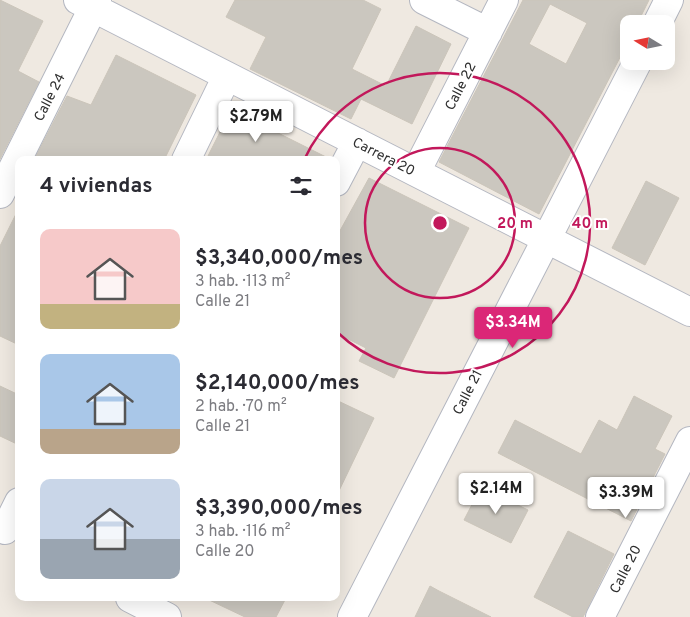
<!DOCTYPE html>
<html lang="es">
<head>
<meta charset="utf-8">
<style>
  body { margin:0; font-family:Overpass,sans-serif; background:#f2f2f3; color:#2b2b33; height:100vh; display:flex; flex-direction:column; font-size:19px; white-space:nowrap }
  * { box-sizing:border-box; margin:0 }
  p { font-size:16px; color:#7c7c81 }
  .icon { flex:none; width:28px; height:28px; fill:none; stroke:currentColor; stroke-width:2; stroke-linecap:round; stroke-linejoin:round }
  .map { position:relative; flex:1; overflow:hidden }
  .panel { position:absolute; left:15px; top:156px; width:325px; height:445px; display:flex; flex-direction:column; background:#fff; border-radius:10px; box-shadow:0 5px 20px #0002 }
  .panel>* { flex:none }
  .needle { width:32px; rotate:280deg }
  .fabs { position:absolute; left:620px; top:15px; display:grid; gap:10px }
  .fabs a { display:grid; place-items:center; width:55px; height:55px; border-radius:10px; background:#fff; box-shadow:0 5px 20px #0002; font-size:25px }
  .price { position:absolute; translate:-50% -42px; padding:0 11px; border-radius:5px; background:#fff; color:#222; font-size:16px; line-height:32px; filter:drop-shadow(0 1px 2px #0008) }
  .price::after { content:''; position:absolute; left:50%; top:30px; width:15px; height:11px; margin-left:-8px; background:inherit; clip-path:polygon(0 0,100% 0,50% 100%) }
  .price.on { background:#db2777; color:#fff }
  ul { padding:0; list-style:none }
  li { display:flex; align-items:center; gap:15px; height:125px; padding:0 25px }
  li span { display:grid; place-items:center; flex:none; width:140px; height:100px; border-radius:10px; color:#555 }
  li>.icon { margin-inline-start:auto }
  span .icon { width:60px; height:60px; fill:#fffc; stroke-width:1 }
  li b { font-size:21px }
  h2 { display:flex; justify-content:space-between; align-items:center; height:60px; padding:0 25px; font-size:21px }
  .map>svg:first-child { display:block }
  .building { fill:#cbc7bf; stroke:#cbc5ba; fill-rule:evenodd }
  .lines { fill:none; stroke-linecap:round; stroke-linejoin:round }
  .minor-casing { stroke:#b4b7c1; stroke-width:30 }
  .minor { stroke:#fff; stroke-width:28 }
  .ring { fill:none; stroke:#c2185b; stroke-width:2.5 }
  .labels { text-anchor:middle; stroke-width:4; stroke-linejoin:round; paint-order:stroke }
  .street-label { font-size:14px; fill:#2e2e2e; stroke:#fff }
  .centre { fill:#c2185b; stroke:#fff; stroke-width:2.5 }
  .ring-label { font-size:15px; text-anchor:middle; font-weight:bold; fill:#c2185b; stroke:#fff; stroke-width:4; stroke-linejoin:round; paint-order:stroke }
</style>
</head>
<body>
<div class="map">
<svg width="690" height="617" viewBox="0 0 690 617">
  <rect width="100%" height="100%" fill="#efe9e1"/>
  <path class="building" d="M 0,0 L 43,21 L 18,71 L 39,82 L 0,159 Z
    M 235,0 L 363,0 L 381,9 L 352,69 L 386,86 L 416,26 L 451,44 L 412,124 L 361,99 L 351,119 L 250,69 L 266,37 L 226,17 Z
    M 523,0 L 649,0 L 637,24 L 629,24 L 629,40 L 539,214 L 439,162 ZM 550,4 L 587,23 L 566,64 L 529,44 Z
    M 116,55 L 196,95 L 164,160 L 34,160 L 67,96 L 91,105 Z
    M 231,110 L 274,131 L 330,159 L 206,160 Z
    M 369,178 L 469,228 L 394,378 L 359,361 L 366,348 L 336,333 L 336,238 Z
    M 646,181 L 679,198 L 645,265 L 612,248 Z
    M 19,208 L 19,345 L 0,336 L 0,246 Z
    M 0,386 L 19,395 L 19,445 L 0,436 Z
    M 634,396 L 672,416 L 655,449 L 665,454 L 631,521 L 498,453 L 515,420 L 581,454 L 599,420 L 617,430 Z
    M 336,400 L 374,418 L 336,497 Z
    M 481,487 L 528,510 L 511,543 L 464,520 Z
    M 568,531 L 614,554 L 583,617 L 573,617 L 534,597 Z
    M 430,586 L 439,591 L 491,617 L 415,617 Z
    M 205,598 L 286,598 L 276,617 L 245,617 Z"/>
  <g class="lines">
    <g class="minor-casing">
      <path id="minor" d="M 78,0 L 690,312
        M 424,0 L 488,32
        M 657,24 L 669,0
        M 186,160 L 227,76
        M 416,172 L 504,0
        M 336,182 L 357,142
        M 0,194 L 97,0
        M 5,530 L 19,502
        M 130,598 L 167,617
        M 352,617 L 638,61
        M 600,617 L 690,441"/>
    </g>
    <use href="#minor" class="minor"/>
  </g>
  <g class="ring">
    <circle cx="440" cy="223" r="75"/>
    <path d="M304 160A150 150 0 1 1 337 332"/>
  </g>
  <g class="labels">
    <g class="street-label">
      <text transform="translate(460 86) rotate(-63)" y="5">Calle 22</text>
      <text transform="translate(49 97) rotate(-63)" y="5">Calle 24</text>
      <text transform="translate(384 156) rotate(27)" y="5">Carrera 20</text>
      <text transform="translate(467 392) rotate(-63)" y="5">Calle 21</text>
      <text transform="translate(625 569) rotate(-63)" y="5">Calle 20</text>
    </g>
  </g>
  <circle cx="440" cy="223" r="8" class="centre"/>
  <g class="ring-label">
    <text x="515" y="228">20 m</text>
    <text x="590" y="228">40 m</text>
  </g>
</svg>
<div class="fabs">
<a><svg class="needle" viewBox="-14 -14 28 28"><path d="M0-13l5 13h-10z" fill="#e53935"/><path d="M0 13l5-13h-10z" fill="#7c7c81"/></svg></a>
</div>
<b class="price" style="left:256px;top:143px">$2.79M</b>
<b class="price on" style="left:513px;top:349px">$3.34M</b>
<b class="price" style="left:496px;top:515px">$2.14M</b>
<b class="price" style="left:626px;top:519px">$3.39M</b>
<section class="panel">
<h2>4 viviendas<svg class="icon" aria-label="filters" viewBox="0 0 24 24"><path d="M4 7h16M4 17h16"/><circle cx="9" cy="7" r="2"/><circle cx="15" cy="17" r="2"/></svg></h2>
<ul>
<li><span style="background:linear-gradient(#f6c9c9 75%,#c2b280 0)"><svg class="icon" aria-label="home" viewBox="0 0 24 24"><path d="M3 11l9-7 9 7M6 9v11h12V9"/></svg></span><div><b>$3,340,000/mes</b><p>3 hab. · 113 m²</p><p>Calle 21</p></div></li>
<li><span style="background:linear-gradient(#a9c7e8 75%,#b9a48a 0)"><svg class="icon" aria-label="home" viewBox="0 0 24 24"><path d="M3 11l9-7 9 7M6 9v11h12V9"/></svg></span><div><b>$2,140,000/mes</b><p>2 hab. · 70 m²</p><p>Calle 21</p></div></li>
<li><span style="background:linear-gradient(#c9d6e8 60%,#9aa5b1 0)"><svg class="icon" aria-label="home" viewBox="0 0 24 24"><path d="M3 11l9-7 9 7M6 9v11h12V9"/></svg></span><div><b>$3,390,000/mes</b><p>3 hab. · 116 m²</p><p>Calle 20</p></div></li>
</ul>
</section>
</div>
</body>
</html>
